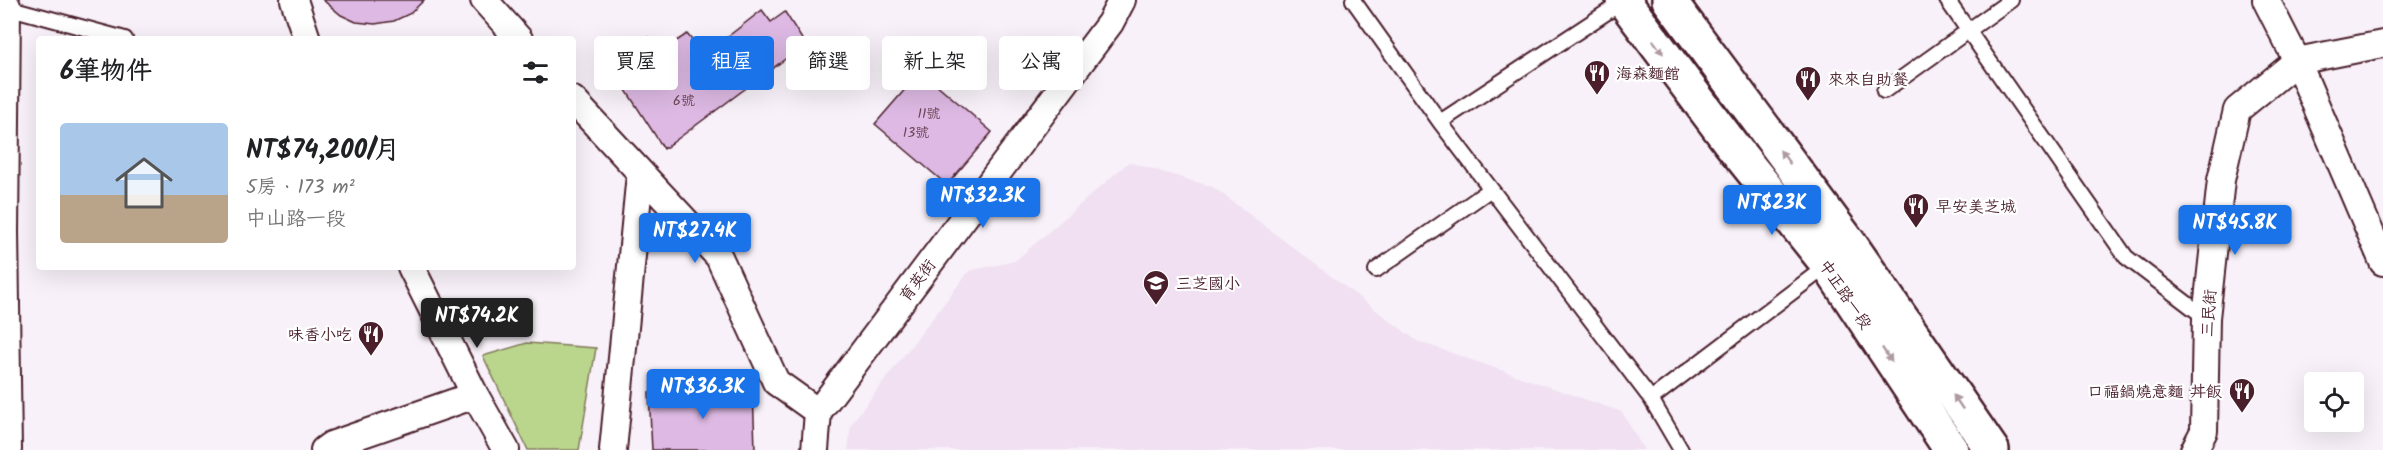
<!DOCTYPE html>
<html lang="zh-TW">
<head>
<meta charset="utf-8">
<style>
  body { margin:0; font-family:Kalam,"LXGW WenKai TC",sans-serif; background:#f6f6f6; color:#202124; height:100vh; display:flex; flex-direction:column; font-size:22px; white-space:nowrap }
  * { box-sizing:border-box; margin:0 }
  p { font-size:20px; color:#757577 }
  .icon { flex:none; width:33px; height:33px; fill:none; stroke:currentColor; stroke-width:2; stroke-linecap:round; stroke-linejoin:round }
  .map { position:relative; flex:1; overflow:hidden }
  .side { position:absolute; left:36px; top:36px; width:540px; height:234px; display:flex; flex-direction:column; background:#fff; border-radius:6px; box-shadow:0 6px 24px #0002 }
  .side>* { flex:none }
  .hud { position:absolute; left:594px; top:36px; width:570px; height:54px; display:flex; gap:12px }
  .buttons { position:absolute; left:2304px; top:372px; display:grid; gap:12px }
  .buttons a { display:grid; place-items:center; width:60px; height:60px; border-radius:6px; background:#fff; box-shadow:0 6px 24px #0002; font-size:30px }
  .price { position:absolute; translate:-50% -51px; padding:0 14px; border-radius:6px; background:#1a73e8; color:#fff; font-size:20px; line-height:39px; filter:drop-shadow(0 2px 3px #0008) }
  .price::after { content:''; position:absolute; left:50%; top:36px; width:18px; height:14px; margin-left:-9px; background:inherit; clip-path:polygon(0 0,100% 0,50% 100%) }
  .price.active { background:#222; color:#fff }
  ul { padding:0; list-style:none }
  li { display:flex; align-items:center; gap:18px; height:150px; padding:0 24px }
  li span { display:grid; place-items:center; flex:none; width:168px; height:120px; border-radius:6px; color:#555 }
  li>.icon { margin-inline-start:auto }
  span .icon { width:72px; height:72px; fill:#fffc; stroke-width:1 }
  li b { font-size:26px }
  h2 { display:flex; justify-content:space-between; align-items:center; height:72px; padding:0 24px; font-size:26px }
  .pill { padding:0 21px; border-radius:6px; background:#fff; box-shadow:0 6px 24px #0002; font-size:21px; line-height:54px }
  .pill.active { background:#1a73e8; color:#fff }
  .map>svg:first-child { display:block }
  .built { fill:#f0e0f2 }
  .green { fill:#bad58c; stroke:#827a5c; stroke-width:1.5 }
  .building { fill:#ddb9e3; stroke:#4a1f2b; stroke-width:1.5 }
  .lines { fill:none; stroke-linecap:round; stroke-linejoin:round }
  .service-casing { stroke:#4a1f2b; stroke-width:18 }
  .minor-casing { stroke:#4a1f2b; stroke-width:30 }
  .secondary-casing { stroke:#4a1f2b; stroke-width:38 }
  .service { stroke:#fff; stroke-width:14 }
  .minor { stroke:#fff; stroke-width:26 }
  .secondary { stroke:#fff; stroke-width:33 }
  .oneway { fill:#ae9aa0 }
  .labels { text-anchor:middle; stroke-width:4.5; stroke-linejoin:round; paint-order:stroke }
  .number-label { font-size:14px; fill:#6f4659 }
  .poi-label { font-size:16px; fill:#4a1f2b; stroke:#fff; text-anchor:start }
  .street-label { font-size:16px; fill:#4a1f2b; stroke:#fff }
</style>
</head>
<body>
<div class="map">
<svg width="2383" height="450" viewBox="0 0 2383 450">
  <rect width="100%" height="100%" fill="#f8f1f9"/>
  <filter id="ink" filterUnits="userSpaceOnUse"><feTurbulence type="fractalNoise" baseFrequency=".0167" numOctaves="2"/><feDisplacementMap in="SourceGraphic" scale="12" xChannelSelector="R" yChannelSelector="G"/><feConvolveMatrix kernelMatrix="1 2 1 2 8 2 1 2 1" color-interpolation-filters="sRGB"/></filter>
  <g filter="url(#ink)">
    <path class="built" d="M 1129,162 L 1213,187 L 1417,341 L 1622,412 L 1644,450 L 848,450 L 851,424 L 969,271 L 1015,261 Z"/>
    <path class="green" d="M 527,343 L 596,348 L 579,450 L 528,450 L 483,356 Z"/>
    <path class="building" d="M 323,0 L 424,0 L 411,13 L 394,21 L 375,24 L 356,22 L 341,15 Z
      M 762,10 L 771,22 L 785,12 L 807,47 L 795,57 L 787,48 L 788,57 L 664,149 L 611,67 L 648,37 L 658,53 L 687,34 L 704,55 Z
      M 921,71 L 992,132 L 947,185 L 875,124 Z
      M 753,388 L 755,450 L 652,450 L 649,392 Z"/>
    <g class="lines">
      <g class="service-casing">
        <path id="service" d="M 1353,0 L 1440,122
          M 1947,0 L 2126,257 L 2206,318
          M 1624,1 L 1440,122 L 1651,399 L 1681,450
          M 3,6 L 125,39
          M 1884,91 L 2011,0
          M 1376,270 L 1491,189
          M 1651,399 L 1828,265"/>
      </g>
      <g class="minor-casing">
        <path id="minor" d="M 294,0 L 307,39
          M 484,0 L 519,39
          M 2266,0 L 2297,61 L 2383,262
          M 7,6 L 5,232 L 8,450
          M 573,100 L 719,257 L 776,382 L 818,412
          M 411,267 L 475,395 L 506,450
          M 324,450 L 331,445 L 475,395
          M 613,450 L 640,174
          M 815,450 L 818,412 L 1110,23 L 1122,0
          M 2194,450 L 2204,431 L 2206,318 L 2221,180 L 2237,110 L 2297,61 L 2383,44"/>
      </g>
      <g class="secondary-casing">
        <path id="secondary" d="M 1623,0 L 1731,144 L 1828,265 L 1951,450
          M 1669,0 L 1853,248 L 1992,450"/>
      </g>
      <use href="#service" class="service"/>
      <use href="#minor" class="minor"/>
      <use href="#secondary" class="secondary"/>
    </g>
    <defs><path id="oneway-solid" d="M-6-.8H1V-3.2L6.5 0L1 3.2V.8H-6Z" transform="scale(1.5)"/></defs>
    <g class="oneway">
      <use href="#oneway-solid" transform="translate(1658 47) rotate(53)"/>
      <use href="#oneway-solid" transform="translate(1785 157) rotate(-127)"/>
      <use href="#oneway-solid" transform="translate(1887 355) rotate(56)"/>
      <use href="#oneway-solid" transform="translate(1958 402) rotate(-124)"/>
    </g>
  </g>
  <defs>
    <g id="restaurant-pin" transform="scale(1.35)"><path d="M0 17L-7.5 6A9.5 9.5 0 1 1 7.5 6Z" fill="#4a1f2b" stroke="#fff"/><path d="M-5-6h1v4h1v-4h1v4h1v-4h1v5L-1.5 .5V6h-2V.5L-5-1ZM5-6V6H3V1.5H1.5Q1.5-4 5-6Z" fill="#fff"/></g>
    <g id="school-pin" transform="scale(1.35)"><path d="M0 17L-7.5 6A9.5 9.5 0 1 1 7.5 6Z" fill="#4a1f2b" stroke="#fff"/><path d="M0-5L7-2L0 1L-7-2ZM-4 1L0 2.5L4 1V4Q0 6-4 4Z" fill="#fff"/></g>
  </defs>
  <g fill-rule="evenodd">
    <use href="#restaurant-pin" x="1597" y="73"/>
    <use href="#restaurant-pin" x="1808" y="79"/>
    <use href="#restaurant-pin" x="1916" y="206"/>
    <use href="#school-pin" x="1156" y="283"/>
    <use href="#restaurant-pin" x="371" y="334"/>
    <use href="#restaurant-pin" x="2242" y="391"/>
  </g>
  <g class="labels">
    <g class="number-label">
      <text x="684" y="105">6號</text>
      <text x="929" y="118">11號</text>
      <text x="916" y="137">13號</text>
    </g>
    <g class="poi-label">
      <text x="1616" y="79">海森麵館</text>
      <text x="1828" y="85">來來自助餐</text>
      <text x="1936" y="212">早安美芝城</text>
      <text x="1176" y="289">三芝國小</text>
      <text x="352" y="340" text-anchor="end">味香小吃</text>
      <text x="2222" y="397" text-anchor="end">口福鍋燒意麵 丼飯</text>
    </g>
    <g class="street-label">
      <text transform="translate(917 280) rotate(-53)" y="6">育英街</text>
      <text transform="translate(1846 294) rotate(56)" y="6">中正路一段</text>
      <text transform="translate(2208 313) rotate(-86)" y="6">三民街</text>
    </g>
  </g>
</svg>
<div class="buttons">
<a><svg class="icon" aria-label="locate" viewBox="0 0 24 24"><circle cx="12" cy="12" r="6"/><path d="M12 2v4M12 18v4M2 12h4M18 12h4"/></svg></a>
</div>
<b class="price" style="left:983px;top:229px">NT$32.3K</b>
<b class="price" style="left:1772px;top:236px">NT$23K</b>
<b class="price" style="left:2235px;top:256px">NT$45.8K</b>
<b class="price" style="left:695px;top:264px">NT$27.4K</b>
<b class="price active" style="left:477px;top:349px">NT$74.2K</b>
<b class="price" style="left:703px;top:420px">NT$36.3K</b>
<div class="hud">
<a class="pill">買屋</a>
<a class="pill active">租屋</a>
<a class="pill">篩選</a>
<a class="pill">新上架</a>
<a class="pill">公寓</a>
</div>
<section class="side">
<h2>6筆物件<svg class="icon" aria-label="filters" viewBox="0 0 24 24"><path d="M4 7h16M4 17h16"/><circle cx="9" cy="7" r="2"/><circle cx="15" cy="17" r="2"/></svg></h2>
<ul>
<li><span style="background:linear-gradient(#a9c7e8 60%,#b9a48a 0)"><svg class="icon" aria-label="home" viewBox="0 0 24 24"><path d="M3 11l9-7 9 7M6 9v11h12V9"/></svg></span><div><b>NT$74,200/月</b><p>5房 · 173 m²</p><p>中山路一段</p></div></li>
</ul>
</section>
</div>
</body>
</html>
